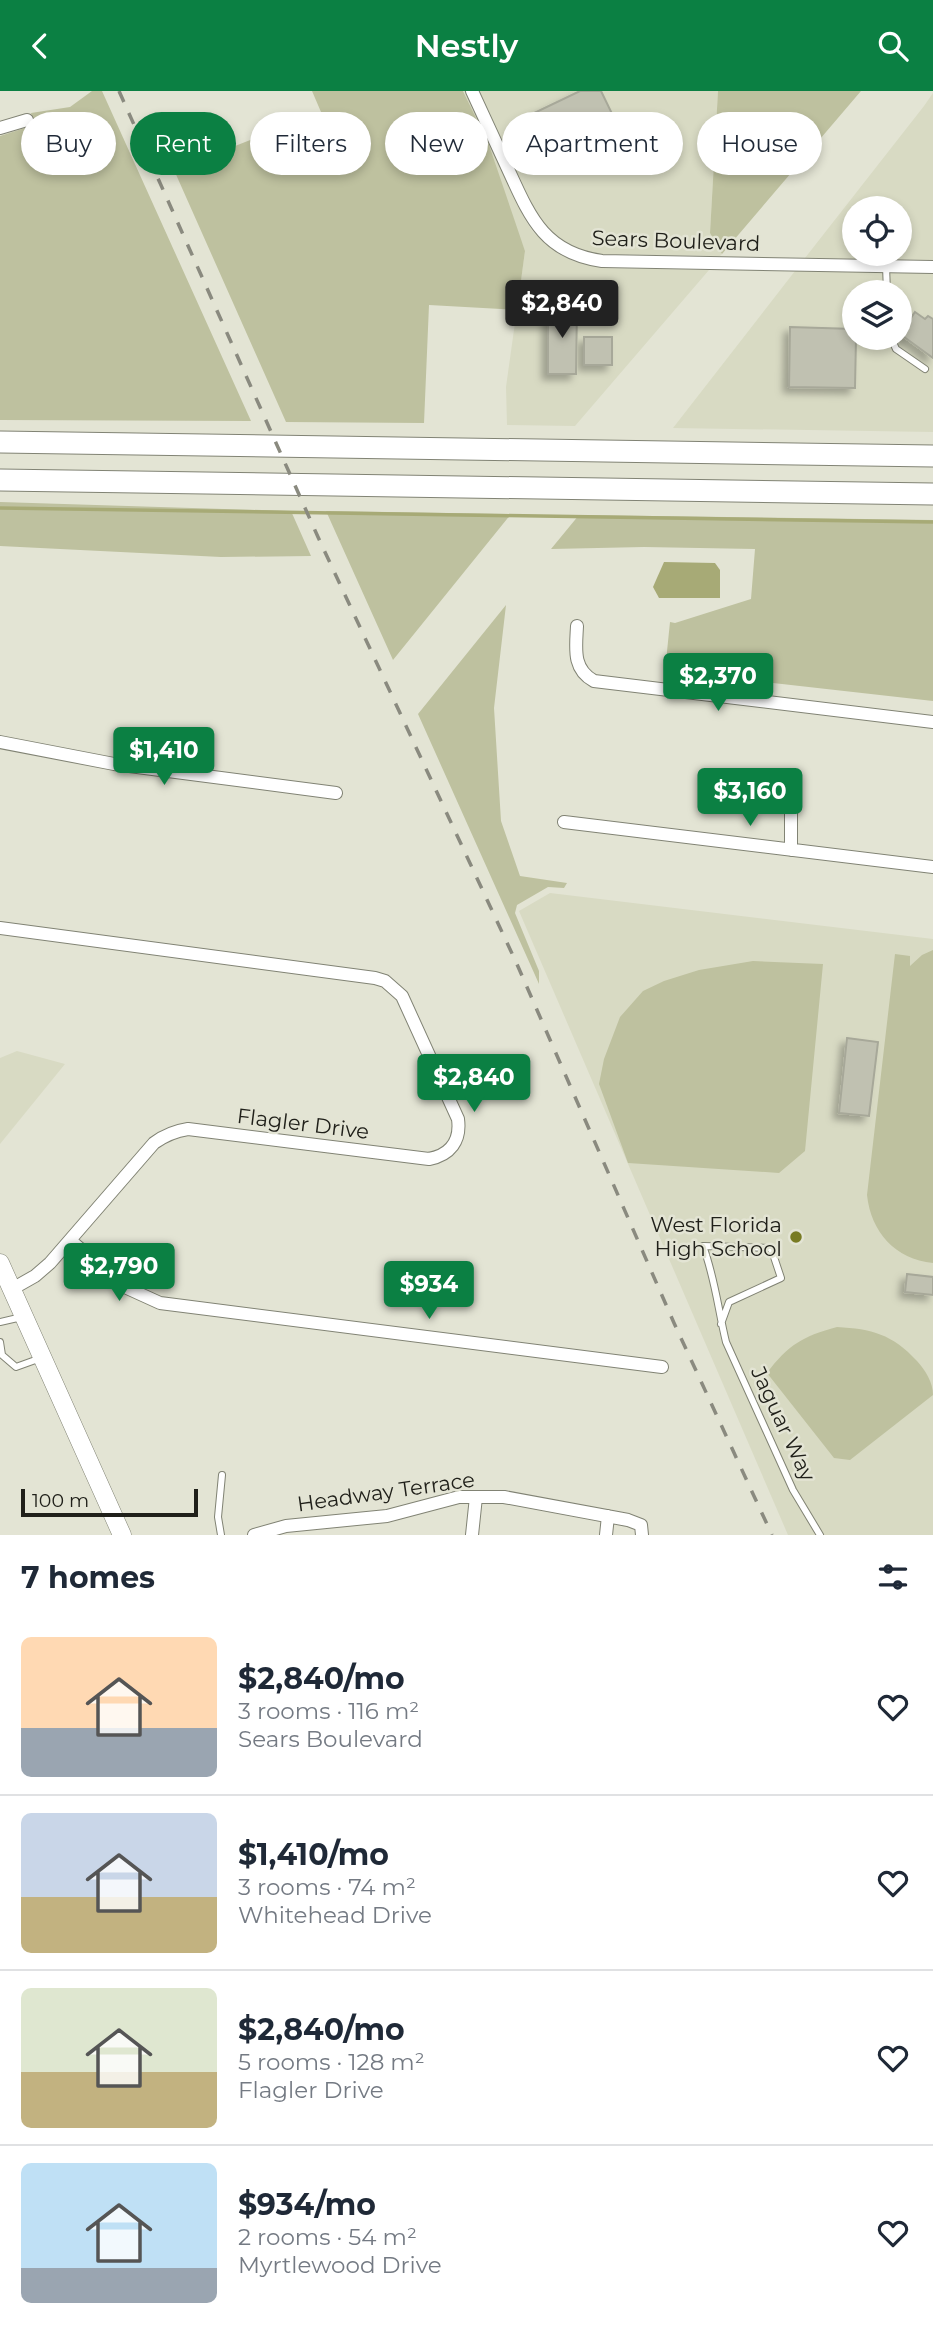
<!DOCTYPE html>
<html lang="en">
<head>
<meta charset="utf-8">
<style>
  body { margin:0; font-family:Montserrat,sans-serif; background:#f6f6f7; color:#1f2937; height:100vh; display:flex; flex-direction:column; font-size:26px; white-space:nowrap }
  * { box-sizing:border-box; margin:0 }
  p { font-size:23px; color:#747a83 }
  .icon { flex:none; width:38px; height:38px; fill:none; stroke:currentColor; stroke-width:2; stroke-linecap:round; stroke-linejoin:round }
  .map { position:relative; height:1444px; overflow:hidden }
  .drawer { display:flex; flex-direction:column; background:#fff; flex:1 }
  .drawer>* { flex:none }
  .banner { position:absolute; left:21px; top:21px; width:892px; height:63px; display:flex; gap:14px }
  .tools { position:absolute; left:842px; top:105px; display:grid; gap:14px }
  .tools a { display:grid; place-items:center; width:70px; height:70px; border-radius:50%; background:#fff; box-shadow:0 4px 10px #0003; font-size:35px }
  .scale { position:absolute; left:21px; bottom:18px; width:177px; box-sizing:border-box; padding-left:7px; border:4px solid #20201a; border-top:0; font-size:19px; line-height:24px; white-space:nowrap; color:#20201a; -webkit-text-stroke:5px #e3e4d4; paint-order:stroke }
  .price { position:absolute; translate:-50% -60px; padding:0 16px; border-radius:7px; background:#0b8043; color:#fff; font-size:23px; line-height:46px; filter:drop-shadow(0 2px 4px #0008) }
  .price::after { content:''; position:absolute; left:50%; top:42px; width:21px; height:16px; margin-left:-10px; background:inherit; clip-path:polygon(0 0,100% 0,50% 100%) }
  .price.selected { background:#222; color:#fff }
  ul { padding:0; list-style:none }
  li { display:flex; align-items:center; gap:21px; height:175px; padding:0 21px }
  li+li { border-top:2px solid #e0e1e3 }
  li span { display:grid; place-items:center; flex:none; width:196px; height:140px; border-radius:10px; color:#555 }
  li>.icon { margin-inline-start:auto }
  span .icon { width:84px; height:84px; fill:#fffc; stroke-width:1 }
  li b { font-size:30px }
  h2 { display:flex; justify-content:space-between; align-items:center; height:84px; padding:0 21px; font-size:30px }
  .tag { padding:0 24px; border-radius:32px; background:#fff; box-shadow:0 4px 10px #0003; font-size:24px; line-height:63px }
  .tag.selected { background:#0b8043; color:#fff }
  header { display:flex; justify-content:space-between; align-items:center; height:91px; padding:0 21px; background:#0b8043; color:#fff; font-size:32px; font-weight:600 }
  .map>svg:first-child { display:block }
  .built { fill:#d8dac3; fill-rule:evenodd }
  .green { fill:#bec19f }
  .water { fill:#a7aa76 }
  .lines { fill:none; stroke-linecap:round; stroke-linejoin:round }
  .stream { stroke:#a7aa76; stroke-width:3.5 }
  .building { fill:#c0c1b1; stroke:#a7a899; stroke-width:2; filter:url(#shadow) }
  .lane-casing { stroke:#818374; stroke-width:8 }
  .street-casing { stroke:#818374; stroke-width:14 }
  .secondary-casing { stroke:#818374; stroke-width:19 }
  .highway-casing { stroke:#818374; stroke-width:23 }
  .lane { stroke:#fff; stroke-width:6 }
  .street { stroke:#fff; stroke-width:12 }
  .secondary { stroke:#fff; stroke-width:18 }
  .highway { stroke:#fff; stroke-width:21 }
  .rail { stroke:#8a8a7f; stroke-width:3.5; stroke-dasharray:12 12; stroke-linecap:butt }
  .poi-dot { fill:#787b23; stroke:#e3e4d4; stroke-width:2.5 }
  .labels { text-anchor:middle; stroke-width:5; stroke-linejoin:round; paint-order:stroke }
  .street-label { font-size:21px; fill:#20201a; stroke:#e3e4d4 }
  .poi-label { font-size:21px; fill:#20201a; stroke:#e3e4d4; text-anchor:end }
</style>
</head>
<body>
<header><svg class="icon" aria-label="back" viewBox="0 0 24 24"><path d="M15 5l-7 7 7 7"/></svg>Nestly<svg class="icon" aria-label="search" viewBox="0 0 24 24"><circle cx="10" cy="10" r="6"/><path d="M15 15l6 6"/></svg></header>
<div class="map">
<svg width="933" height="1444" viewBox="0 0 933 1444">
  <defs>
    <filter id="shadow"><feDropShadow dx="-5.5" dy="5.5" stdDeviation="3.5" flood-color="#0004"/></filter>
  </defs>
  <rect width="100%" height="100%" fill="#e3e4d4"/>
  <path class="built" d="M 464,0 L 466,0 L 524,127 L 533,141 L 557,162 L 573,170 L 602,177 L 709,179 L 575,335 L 507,334 L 506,296 L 525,160 Z
    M 479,0 L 718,0 L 710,142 L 722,163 L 720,165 L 603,163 L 590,162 L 563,151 L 551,142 L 534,120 Z
    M 933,2 L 933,169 L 805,167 L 924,15 ZM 854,117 L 900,117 L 900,163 L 854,163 Z
    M 795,180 L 933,182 L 933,341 L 673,337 ZM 854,201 L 900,201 L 900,247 L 854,247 Z
    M 550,802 L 933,848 L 933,1444 L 788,1444 L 519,820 Z
    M 17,960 L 65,973 L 0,1053 L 0,967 Z"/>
  <path class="green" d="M 92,0 L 102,0 L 251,330 L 0,329 L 0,45 L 34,34 L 31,22 L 70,16 Z
    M 312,0 L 463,0 L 489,54 L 525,160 L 517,219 L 429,214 L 424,332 L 286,331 L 174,79 L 321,21 Z
    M 718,0 L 861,0 L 722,163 L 710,142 Z
    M 0,411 L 291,420 L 311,465 L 221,466 L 0,455 Z
    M 326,420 L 511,423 L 393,569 Z
    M 579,424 L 933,429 L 933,610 L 665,580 L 670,531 L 675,532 L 751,508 L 755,458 L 644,456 L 551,458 Z
    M 506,514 L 494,617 L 501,730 L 520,785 L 567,792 L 564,797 L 548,796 L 517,814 L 515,822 L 539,880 L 539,893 L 418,623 Z
    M 933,859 L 933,1172 C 895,1168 871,1141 867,1104 L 895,863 L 910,865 L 910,875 L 922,864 Z
    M 753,870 L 823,873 L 805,1060 L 779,1082 L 628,1072 L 599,993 L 604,968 L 620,926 L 643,900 L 664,890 L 699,879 Z
    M 837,1236 C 872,1238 892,1243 917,1270 C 925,1279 933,1291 933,1304 L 850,1369 L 834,1367 L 767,1282 C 788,1254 803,1245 837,1236 Z"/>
  <path class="water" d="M 664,471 L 715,472 L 720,479 L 720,507 L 659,507 L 653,496 Z"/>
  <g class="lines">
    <path class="stream" d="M 0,417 L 933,431"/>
  </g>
  <path class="building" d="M 580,0 L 601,0 L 617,33 L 549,63 L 532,23 Z
    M 548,215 L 577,215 L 576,283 L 548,283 Z
    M 915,221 L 925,228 L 928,225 L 933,228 L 933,267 L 900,243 Z
    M 790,236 L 854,238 L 854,247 L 856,247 L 855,297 L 789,296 Z
    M 584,246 L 612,246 L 612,274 L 584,274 Z
    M 847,947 L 878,951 L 869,1025 L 839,1022 Z
    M 907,1183 L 933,1186 L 933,1204 L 905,1201 Z"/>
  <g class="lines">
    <g class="lane-casing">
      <path id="lane" d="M 886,175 L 887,201
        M 891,247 L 896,258 L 925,278
        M 0,1231 L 22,1226
        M 721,1233 L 729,1211 L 781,1187 L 771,1157 L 703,1155 C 715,1187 718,1218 726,1251 L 793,1399 L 820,1444
        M 0,1251 L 2,1264 L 16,1276 L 41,1267
        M 221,1444 L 218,1426 L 222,1384"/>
    </g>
    <g class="street-casing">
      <path id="street" d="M 472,0 C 484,26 496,52 508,78 C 530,126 544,162 602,170 L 933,176
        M 0,37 L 27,29
        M 577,535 C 576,557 572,578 594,590 L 933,631
        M 0,651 L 114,673 L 336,702
        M 791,698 L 791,759
        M 564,731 L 933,776
        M 0,837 L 375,887 L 385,890 L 402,905 L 458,1028 C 461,1050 450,1064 429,1068 L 188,1038 C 175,1040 165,1044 154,1052 L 50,1172 L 35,1185 L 12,1198
        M 71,1150 L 127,1197 L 160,1212 L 662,1276
        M 254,1444 L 286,1435 L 387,1425 L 459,1406 L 504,1406 L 628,1429 L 641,1434 L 642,1444
        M 472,1444 L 476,1406
        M 606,1444 L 608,1425"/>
    </g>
    <g class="secondary-casing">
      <path id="secondary" d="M 0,1172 L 122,1444"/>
    </g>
    <g class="highway-casing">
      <path id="highway" d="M 0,351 L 933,365
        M 0,389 L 933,403"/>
    </g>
    <use href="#lane" class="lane"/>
    <use href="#street" class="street"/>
    <use href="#secondary" class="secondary"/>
    <use href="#highway" class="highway"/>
    <path class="rail" d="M 119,0 L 318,446 L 516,871 L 674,1232 L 772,1444"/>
  </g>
  <circle class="poi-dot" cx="796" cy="1146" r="7"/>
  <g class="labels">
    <g class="street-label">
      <text transform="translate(676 150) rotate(2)" y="7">Sears Boulevard</text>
      <text transform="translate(303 1033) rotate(7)" y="7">Flagler Drive</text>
      <text transform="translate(783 1333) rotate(65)" y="7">Jaguar Way</text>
      <text transform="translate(386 1401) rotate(-8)" y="7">Headway Terrace</text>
    </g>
    <g class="poi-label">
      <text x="782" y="1141">West Florida<tspan x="782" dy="24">High School</tspan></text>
    </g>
  </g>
</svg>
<div class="tools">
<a><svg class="icon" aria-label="locate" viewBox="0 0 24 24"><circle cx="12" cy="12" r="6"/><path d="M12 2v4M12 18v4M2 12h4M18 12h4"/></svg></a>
<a><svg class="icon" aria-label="layers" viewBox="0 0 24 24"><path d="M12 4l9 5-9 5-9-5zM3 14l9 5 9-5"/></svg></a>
</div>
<div class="scale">100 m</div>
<b class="price selected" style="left:562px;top:249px">$2,840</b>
<b class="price" style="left:718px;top:622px">$2,370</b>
<b class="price" style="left:164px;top:696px">$1,410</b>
<b class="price" style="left:750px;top:737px">$3,160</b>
<b class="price" style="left:474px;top:1023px">$2,840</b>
<b class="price" style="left:119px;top:1212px">$2,790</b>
<b class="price" style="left:429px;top:1230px">$934</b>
<div class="banner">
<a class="tag">Buy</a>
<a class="tag selected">Rent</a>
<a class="tag">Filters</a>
<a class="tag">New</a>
<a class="tag">Apartment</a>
<a class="tag">House</a>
</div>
</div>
<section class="drawer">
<h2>7 homes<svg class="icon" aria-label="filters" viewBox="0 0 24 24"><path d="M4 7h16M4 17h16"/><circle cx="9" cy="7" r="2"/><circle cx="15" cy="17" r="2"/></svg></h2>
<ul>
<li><span style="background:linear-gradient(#ffd9b3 65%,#9aa5b1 0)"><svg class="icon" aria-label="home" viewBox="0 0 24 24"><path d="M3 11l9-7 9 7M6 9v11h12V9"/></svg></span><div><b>$2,840/mo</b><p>3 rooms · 116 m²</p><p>Sears Boulevard</p></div><svg class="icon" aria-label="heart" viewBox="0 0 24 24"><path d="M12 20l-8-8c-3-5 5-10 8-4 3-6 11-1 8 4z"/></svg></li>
<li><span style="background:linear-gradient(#c9d6e8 60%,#c2b280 0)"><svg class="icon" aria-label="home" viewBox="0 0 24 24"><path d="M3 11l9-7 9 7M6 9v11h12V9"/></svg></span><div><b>$1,410/mo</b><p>3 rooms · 74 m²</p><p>Whitehead Drive</p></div><svg class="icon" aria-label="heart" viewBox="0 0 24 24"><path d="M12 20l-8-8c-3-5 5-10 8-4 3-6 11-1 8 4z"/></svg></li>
<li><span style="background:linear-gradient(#dfe7d0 60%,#c2b280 0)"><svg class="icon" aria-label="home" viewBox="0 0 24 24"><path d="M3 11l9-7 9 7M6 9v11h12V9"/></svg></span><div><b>$2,840/mo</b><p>5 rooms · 128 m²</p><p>Flagler Drive</p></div><svg class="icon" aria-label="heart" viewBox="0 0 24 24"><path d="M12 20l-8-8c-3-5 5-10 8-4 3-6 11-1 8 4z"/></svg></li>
<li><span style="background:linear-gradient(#bfe0f5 75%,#9aa5b1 0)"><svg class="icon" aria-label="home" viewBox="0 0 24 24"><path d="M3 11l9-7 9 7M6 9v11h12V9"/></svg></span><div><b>$934/mo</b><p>2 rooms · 54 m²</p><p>Myrtlewood Drive</p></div><svg class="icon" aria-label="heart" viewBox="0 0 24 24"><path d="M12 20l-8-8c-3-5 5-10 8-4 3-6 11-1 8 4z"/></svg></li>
</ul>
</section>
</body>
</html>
